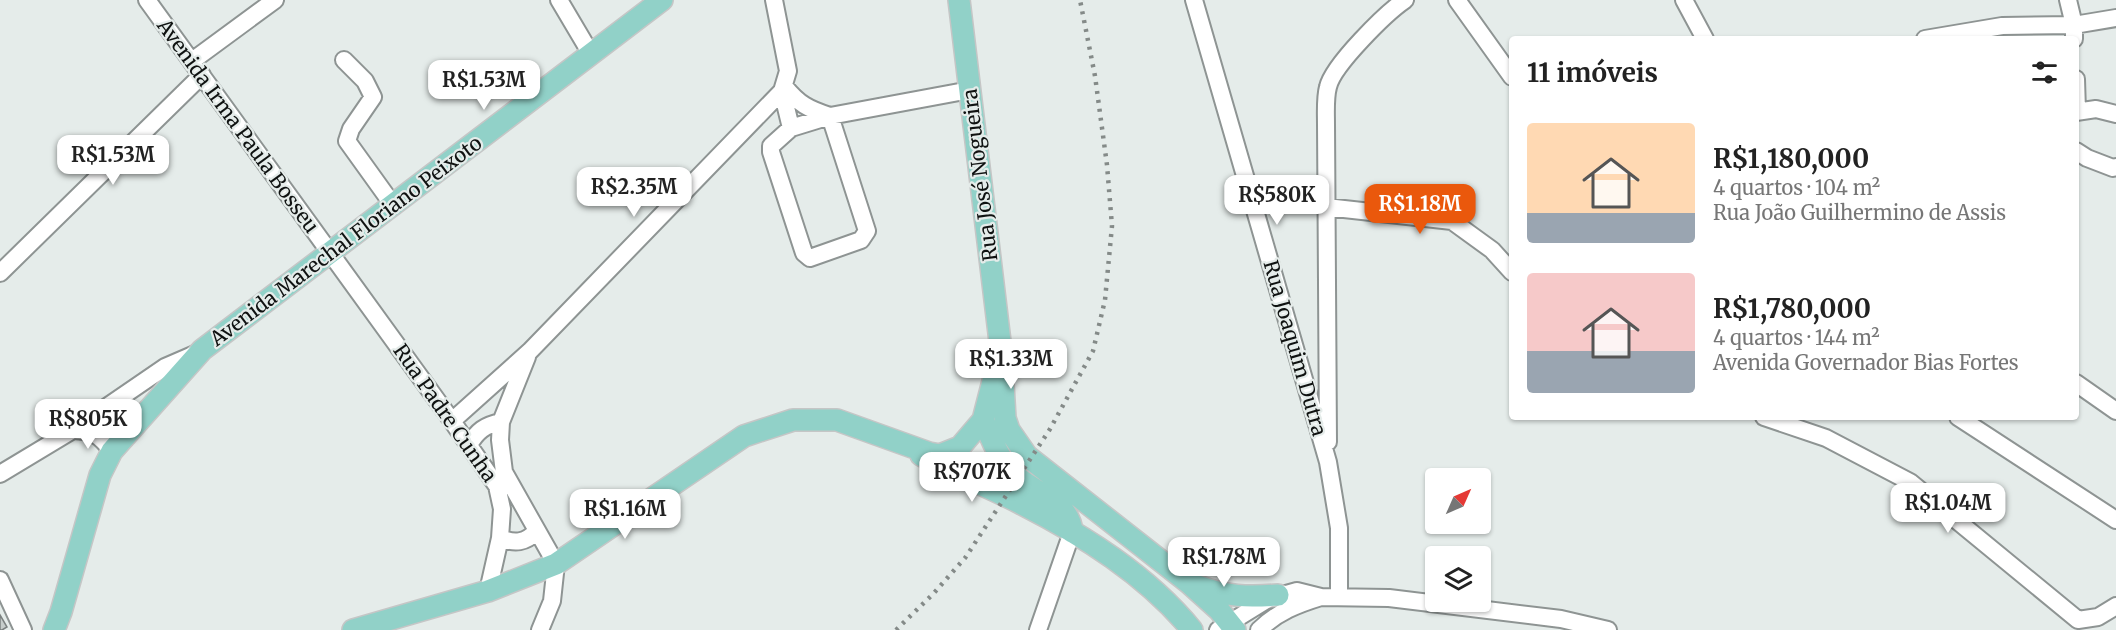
<!DOCTYPE html>
<html lang="pt">
<head>
<meta charset="utf-8">
<style>
  body { margin:0; font-family:Merriweather,serif; background:#f6f6f6; color:#222; height:100vh; display:flex; flex-direction:column; font-size:22px; white-space:nowrap }
  * { box-sizing:border-box; margin:0 }
  p { font-size:20px; color:#767676 }
  .icon { flex:none; width:33px; height:33px; fill:none; stroke:currentColor; stroke-width:2; stroke-linecap:round; stroke-linejoin:round }
  .map { position:relative; flex:1; overflow:hidden }
  .panel { position:absolute; left:1509px; top:36px; width:570px; height:384px; display:flex; flex-direction:column; background:#fff; border-radius:6px; box-shadow:0 2px 4px #0004 }
  .panel>* { flex:none }
  .needle { width:39px; rotate:45deg }
  .fabs { position:absolute; left:1425px; top:468px; display:grid; gap:12px }
  .fabs a { display:grid; place-items:center; width:66px; height:66px; border-radius:6px; background:#fff; box-shadow:0 2px 4px #0004; font-size:30px }
  .price { position:absolute; translate:-50% -51px; padding:0 14px; border-radius:12px; background:#fff; color:#222; font-size:20px; line-height:39px; filter:drop-shadow(0 2px 3px #0008) }
  .price::after { content:''; position:absolute; left:50%; top:36px; width:18px; height:14px; margin-left:-9px; background:inherit; clip-path:polygon(0 0,100% 0,50% 100%) }
  .price.selected { background:#ea580c; color:#fff }
  ul { padding:0; list-style:none }
  li { display:flex; align-items:center; gap:18px; height:150px; padding:0 18px }
  li span { display:grid; place-items:center; flex:none; width:168px; height:120px; border-radius:6px; color:#555 }
  li>.icon { margin-inline-start:auto }
  span .icon { width:72px; height:72px; fill:#fffc; stroke-width:1 }
  li b { font-size:26px }
  h2 { display:flex; justify-content:space-between; align-items:center; height:72px; padding:0 18px; font-size:26px }
  .map>svg:first-child { display:block }
  .building { fill:#c6cdcb; stroke:#7b8180; stroke-width:1.5 }
  .lines { fill:none; stroke-linecap:round; stroke-linejoin:round }
  .minor-casing { stroke:#8e9493; stroke-width:20 }
  .major-casing { stroke:#c5c6c6; stroke-width:24 }
  .minor { stroke:#fff; stroke-width:16 }
  .major { stroke:#91d1c8; stroke-width:21 }
  .rail { stroke:#848a88; stroke-width:4.5; stroke-dasharray:3 6; stroke-linecap:butt }
  .labels { text-anchor:middle; stroke-width:4.5; stroke-linejoin:round; paint-order:stroke }
  .street-label { font-size:20px; fill:#0f1211; stroke:#e5ecea }
</style>
</head>
<body>
<div class="map">
<svg width="2116" height="630" viewBox="0 0 2116 630">
  <rect width="100%" height="100%" fill="#e5ecea"/>
  <path class="building" d="M 0,615 L 7,627 L 2,630 L 0,630 Z"/>
  <g class="lines">
    <g class="minor-casing">
      <path id="minor" d="M 147,0 L 452,421 L 497,486 L 502,509 L 500,538 L 488,591
        M 559,0 L 591,54
        M 1194,0 L 1328,462 L 1339,528 L 1339,596
        M 1457,0 L 1512,77
        M 1684,0 L 1705,39
        M 2068,0 L 2074,25 L 2074,39
        M 1925,39 L 2002,26 L 2074,25 L 2116,18
        M 344,60 L 365,81 L 373,97 L 351,129 L 347,141 L 393,205
        M 192,61 L 275,0
        M 2076,79 L 2077,111
        M 785,87 C 799,104 808,109 830,116 L 970,90
        M 782,91 L 791,128
        M 2076,112 L 2096,109 L 2116,114
        M 830,116 L 867,231 L 861,240 L 810,258 L 804,253 L 771,152 L 771,146 L 791,128 Z
        M 2076,151 L 2087,158 L 2113,168 L 2116,167
        M 1326,207 L 1452,221 L 1492,250 L 1512,272
        M 0,273 L 202,75
        M 527,357 L 501,422 L 500,440 L 504,472 L 556,564 L 552,601 L 540,630
        M 2076,383 L 2116,411
        M 1764,417 L 1826,438 L 1910,482 L 2078,620 L 2098,617 L 2116,606
        M 1958,417 L 2116,520
        M 452,421 L 530,351 L 782,91 L 788,71 L 774,0
        M 73,430 C 94,431 99,435 112,451
        M 1328,442 L 1326,124 C 1326,112 1325,98 1328,87 C 1333,65 1386,13 1405,0
        M 469,445 C 477,431 485,425 501,422
        M 0,474 L 73,430 L 165,367 L 202,351
        M 500,538 C 515,544 525,543 537,531
        M 0,580 L 23,630
        M 1038,630 L 1072,532
        M 1218,630 L 1268,599 L 1297,591 L 1321,597 L 1389,598 L 1561,619 L 1608,630
        M 1259,630 C 1277,612 1298,604 1321,597"/>
    </g>
    <g class="major-casing">
      <path id="major" d="M 959,0 L 1001,350 L 1005,418 L 1009,430 L 1027,456 L 1189,583 L 1219,610 L 1235,630
        M 983,420 C 990,435 996,452 1006,466 C 1024,491 1070,498 1072,532
        M 921,455 C 953,473 987,486 1020,503 C 1083,535 1147,575 1192,630
        M 1198,586 C 1227,597 1248,597 1278,595
        M 54,630 L 61,612 L 100,475 L 112,451 L 202,350 L 662,0
        M 353,630 L 488,591 L 556,564 L 744,436 L 793,420 L 837,420 L 929,453 L 940,455 L 960,447 L 983,420 L 1001,350"/>
    </g>
    <use href="#minor" class="minor"/>
    <use href="#major" class="major"/>
    <path class="rail" d="M 896,630 L 934,593 L 965,558 L 1050,429 L 1093,351 L 1105,300 L 1112,226 L 1107,165 L 1095,76 L 1080,0"/>
  </g>
  <g class="labels">
    <g class="street-label">
      <text transform="translate(238 126) rotate(54)" y="7">Avenida Irma Paula Bosseu</text>
      <text transform="translate(980 175) rotate(-97)" y="7">Rua José Nogueira</text>
      <text transform="translate(346 241) rotate(-37)" y="7">Avenida Marechal Floriano Peixoto</text>
      <text transform="translate(1295 348) rotate(74)" y="7">Rua Joaquim Dutra</text>
      <text transform="translate(445 413) rotate(55)" y="7">Rua Padre Cunha</text>
    </g>
  </g>
</svg>
<div class="fabs">
<a><svg class="needle" viewBox="-14 -14 28 28"><path d="M0-13l5 13h-10z" fill="#e53935"/><path d="M0 13l5-13h-10z" fill="#767676"/></svg></a>
<a><svg class="icon" aria-label="layers" viewBox="0 0 24 24"><path d="M12 4l9 5-9 5-9-5zM3 14l9 5 9-5"/></svg></a>
</div>
<b class="price" style="left:484px;top:111px">R$1.53M</b>
<b class="price" style="left:113px;top:186px">R$1.53M</b>
<b class="price" style="left:634px;top:218px">R$2.35M</b>
<b class="price" style="left:1277px;top:226px">R$580K</b>
<b class="price selected" style="left:1420px;top:235px">R$1.18M</b>
<b class="price" style="left:1011px;top:390px">R$1.33M</b>
<b class="price" style="left:88px;top:450px">R$805K</b>
<b class="price" style="left:972px;top:503px">R$707K</b>
<b class="price" style="left:1948px;top:534px">R$1.04M</b>
<b class="price" style="left:625px;top:540px">R$1.16M</b>
<b class="price" style="left:1224px;top:588px">R$1.78M</b>
<section class="panel">
<h2>11 imóveis<svg class="icon" aria-label="filters" viewBox="0 0 24 24"><path d="M4 7h16M4 17h16"/><circle cx="9" cy="7" r="2"/><circle cx="15" cy="17" r="2"/></svg></h2>
<ul>
<li><span style="background:linear-gradient(#ffd9b3 75%,#9aa5b1 0)"><svg class="icon" aria-label="home" viewBox="0 0 24 24"><path d="M3 11l9-7 9 7M6 9v11h12V9"/></svg></span><div><b>R$1,180,000</b><p>4 quartos · 104 m²</p><p>Rua João Guilhermino de Assis</p></div></li>
<li><span style="background:linear-gradient(#f6c9c9 65%,#9aa5b1 0)"><svg class="icon" aria-label="home" viewBox="0 0 24 24"><path d="M3 11l9-7 9 7M6 9v11h12V9"/></svg></span><div><b>R$1,780,000</b><p>4 quartos · 144 m²</p><p>Avenida Governador Bias Fortes</p></div></li>
</ul>
</section>
</div>
</body>
</html>
